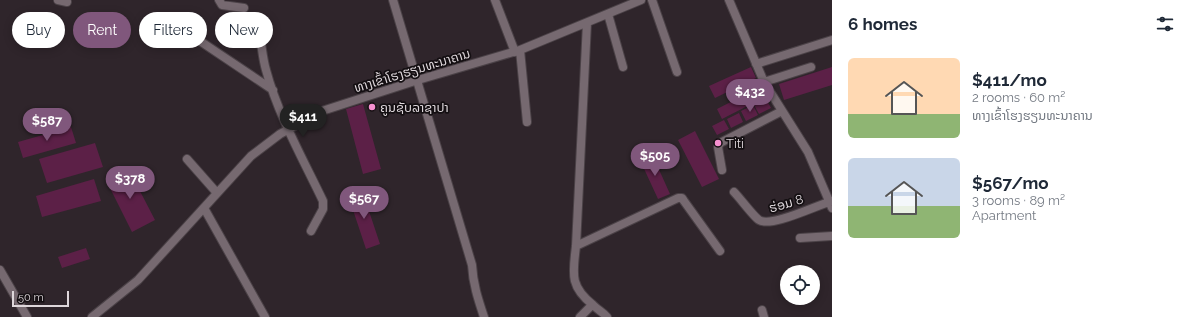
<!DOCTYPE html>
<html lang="en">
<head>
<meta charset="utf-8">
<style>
  body { margin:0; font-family:Raleway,"Noto Sans Lao",sans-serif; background:#f2f2f3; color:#1f2937; height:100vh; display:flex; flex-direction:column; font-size:15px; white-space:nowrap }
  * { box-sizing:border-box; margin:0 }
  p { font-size:13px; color:#747a83 }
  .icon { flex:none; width:22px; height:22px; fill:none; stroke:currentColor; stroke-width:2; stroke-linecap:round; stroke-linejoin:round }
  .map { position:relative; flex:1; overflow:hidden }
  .details { display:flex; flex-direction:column; background:#fff; width:360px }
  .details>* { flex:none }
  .guide { position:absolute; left:12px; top:12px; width:380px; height:36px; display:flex; gap:8px }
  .buttons { position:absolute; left:780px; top:265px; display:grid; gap:8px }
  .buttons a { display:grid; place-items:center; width:40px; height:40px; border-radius:50%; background:#fff; box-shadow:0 2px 10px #0003; font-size:20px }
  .scale { position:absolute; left:12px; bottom:10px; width:57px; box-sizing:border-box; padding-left:4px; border:2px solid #ded7db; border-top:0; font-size:11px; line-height:14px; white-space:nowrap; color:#ded7db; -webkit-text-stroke:3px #140f12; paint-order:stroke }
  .price { position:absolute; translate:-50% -34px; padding:0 9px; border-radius:14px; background:#80577c; color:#fff; font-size:13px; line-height:26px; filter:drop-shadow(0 1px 2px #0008) }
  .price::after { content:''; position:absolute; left:50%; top:24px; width:12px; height:9px; margin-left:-6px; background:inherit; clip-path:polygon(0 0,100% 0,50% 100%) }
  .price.on { background:#222; color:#fff }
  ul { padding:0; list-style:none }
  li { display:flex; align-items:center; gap:12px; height:100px; padding:0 16px }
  li span { display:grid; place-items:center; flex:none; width:112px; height:80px; border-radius:6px; color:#555 }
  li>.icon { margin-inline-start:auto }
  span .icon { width:48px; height:48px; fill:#fffc; stroke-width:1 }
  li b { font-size:17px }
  h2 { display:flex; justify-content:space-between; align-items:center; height:48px; padding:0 16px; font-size:17px }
  .pill { padding:0 14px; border-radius:18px; background:#fff; box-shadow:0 2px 10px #0003; font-size:14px; line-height:36px }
  .pill.on { background:#80577c; color:#fff }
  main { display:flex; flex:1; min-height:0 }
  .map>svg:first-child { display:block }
  .building { fill:#5c2047 }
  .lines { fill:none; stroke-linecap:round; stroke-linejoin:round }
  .minor-casing { stroke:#4b4247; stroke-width:10 }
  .minor { stroke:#766970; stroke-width:8 }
  .poi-dot { fill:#f690d0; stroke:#140f12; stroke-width:1.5 }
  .labels { text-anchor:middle; stroke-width:3.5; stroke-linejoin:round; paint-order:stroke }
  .street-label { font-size:13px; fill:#ded7db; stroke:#140f12 }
  .poi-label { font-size:13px; fill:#ded7db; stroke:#140f12; text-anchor:start }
</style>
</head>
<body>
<main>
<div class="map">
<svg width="832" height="317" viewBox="0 0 832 317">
  <rect width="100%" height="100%" fill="#2f252b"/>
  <path class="building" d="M 751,67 L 756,78 L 715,98 L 709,86 Z
    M 832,67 L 832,85 L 784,100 L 779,84 Z
    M 762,86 L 767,96 L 722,119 L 717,109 Z
    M 766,99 L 771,108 L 759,114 L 754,105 Z
    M 363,104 L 381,169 L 363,174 L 346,109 Z
    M 753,105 L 758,115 L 746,121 L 741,111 Z
    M 739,113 L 743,122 L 731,128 L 727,119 Z
    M 724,120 L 729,129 L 717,135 L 712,126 Z
    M 71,127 L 76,143 L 23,158 L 18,142 Z
    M 695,131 L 719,179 L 702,187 L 678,140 Z
    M 95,143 L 103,167 L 47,183 L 39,159 Z
    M 652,154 L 670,194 L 658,199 L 640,160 Z
    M 128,168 L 155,220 L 132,232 L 106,180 Z
    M 94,179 L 101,201 L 42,217 L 36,196 Z
    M 362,190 L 380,244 L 366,249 L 348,195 Z
    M 86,248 L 90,259 L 62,268 L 58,257 Z"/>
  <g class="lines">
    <g class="minor-casing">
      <path id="minor" d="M 58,0 L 67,2
        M 219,0 L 222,5 L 244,8
        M 393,0 L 472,265 C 473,284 478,299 484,317
        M 495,0 L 515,52
        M 652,0 L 677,72
        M 729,0 L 764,82 L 808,152 L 832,208
        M 608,14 L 623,67
        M 587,23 L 576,246 C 573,273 569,286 593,305 C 598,310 603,312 607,317
        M 188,33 L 273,90
        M 260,37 C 262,48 263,60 266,70 C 278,115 303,159 323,201 L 323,209 L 311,231
        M 520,50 L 527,122
        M 756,64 L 832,40
        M 764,82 L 811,67
        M 187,159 L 217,193
        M 722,170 L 718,147 L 720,143 L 782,111
        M 734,192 C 740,198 753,216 759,220 C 771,228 817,205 832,201
        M 204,208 L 265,317
        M 800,238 L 832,236
        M 576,246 L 678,198 L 682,198 L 684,201 L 720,251
        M 0,270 L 27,317
        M 762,310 L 764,317
        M 92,317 L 138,280 L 251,156 L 280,134 L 322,111 L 418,80 L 520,50 L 641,0
        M 580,317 L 592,305"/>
    </g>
    <use href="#minor" class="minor"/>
  </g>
  <g class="poi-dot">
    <circle cx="372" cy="107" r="4"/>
    <circle cx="718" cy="143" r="4"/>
  </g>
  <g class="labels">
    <g class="street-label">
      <text transform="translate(412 70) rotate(-17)" y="5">ທາງເຂົ້າໂຮງຮຽນທະນາຄານ</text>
      <text transform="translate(786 203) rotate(-16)" y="5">ຮ່ອມ 8</text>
    </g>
    <g class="poi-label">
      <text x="380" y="112">ຄູນຊັບລາຊາປາ</text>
      <text x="726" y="148">Titi</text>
    </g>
  </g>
</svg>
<div class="buttons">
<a><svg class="icon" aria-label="locate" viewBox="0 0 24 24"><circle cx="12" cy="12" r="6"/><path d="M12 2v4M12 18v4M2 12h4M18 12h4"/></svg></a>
</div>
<div class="scale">50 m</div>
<b class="price" style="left:750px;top:113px">$432</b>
<b class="price on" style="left:303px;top:138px">$411</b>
<b class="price" style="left:47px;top:142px">$587</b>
<b class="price" style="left:655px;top:177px">$505</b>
<b class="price" style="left:130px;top:200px">$378</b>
<b class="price" style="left:364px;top:220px">$567</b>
<div class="guide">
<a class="pill">Buy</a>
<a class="pill on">Rent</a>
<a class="pill">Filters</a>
<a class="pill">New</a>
</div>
</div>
<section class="details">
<h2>6 homes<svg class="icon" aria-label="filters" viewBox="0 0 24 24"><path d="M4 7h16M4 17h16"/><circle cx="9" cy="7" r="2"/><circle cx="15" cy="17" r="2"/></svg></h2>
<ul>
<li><span style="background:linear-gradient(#ffd9b3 70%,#8fb573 0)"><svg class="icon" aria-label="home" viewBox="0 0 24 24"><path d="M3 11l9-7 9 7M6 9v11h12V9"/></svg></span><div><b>$411/mo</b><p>2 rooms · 60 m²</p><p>ທາງເຂົ້າໂຮງຮຽນທະນາຄານ</p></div></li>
<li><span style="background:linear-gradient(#c9d6e8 60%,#8fb573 0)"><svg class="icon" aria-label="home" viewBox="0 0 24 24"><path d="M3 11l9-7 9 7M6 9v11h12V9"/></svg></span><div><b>$567/mo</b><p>3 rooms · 89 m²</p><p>Apartment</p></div></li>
</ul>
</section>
</main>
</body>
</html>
